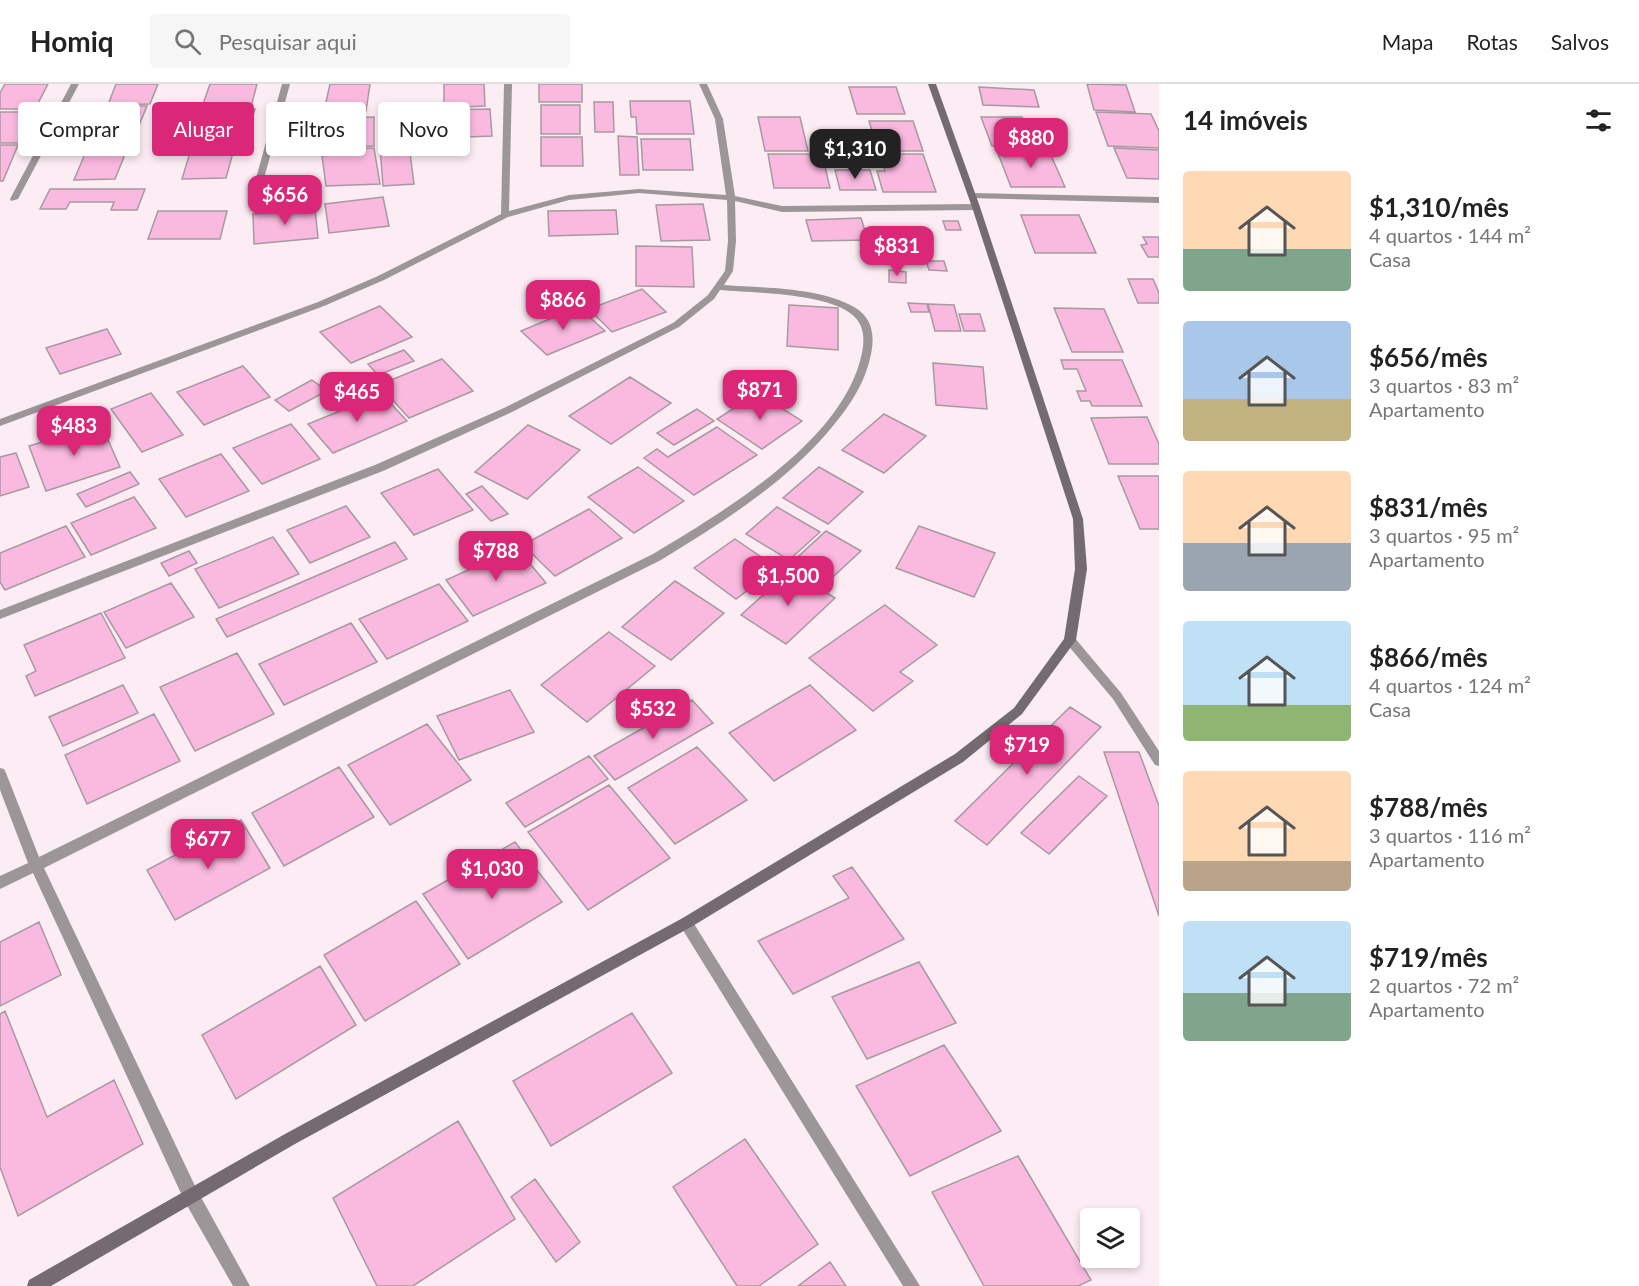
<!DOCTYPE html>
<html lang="pt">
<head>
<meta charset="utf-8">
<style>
  body { margin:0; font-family:Lato,sans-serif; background:#f6f6f6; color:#222; height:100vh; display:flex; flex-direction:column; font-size:22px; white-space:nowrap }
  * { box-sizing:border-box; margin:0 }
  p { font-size:20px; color:#767676 }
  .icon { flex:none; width:33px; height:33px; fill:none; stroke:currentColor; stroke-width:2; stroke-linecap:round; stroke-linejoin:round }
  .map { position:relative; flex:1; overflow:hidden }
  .sheet { display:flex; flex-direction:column; background:#fff; width:480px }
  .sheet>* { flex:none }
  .hud { position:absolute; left:18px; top:18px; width:570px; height:54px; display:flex; gap:12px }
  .fabs { position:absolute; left:1080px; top:1124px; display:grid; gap:12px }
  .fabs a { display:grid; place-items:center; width:60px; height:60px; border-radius:6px; background:#fff; box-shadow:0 3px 9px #0003; font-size:30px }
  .price { position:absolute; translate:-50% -51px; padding:0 14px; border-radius:12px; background:#db2777; color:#fff; font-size:20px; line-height:39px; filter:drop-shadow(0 2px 3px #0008) }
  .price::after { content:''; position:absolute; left:50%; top:36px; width:18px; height:14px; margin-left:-9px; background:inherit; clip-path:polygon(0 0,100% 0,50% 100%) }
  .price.current { background:#222; color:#fff }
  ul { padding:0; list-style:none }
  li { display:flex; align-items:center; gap:18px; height:150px; padding:0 24px }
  li span { display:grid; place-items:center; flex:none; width:168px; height:120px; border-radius:6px; color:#555 }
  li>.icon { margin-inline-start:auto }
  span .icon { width:72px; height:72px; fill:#fffc; stroke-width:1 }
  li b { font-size:26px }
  h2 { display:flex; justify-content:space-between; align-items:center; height:72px; padding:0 24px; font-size:26px }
  .chip { padding:0 21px; border-radius:6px; background:#fff; box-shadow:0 3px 9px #0003; font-size:21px; line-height:54px }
  .chip.current { background:#db2777; color:#fff }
  header { display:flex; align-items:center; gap:36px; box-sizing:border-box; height:84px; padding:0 30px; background:#fff; border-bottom:2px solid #e0e0e0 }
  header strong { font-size:28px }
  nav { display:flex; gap:33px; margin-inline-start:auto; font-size:21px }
  .search { width:420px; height:54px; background:#f6f6f6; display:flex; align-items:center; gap:15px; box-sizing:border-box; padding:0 21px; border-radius:6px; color:#767676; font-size:22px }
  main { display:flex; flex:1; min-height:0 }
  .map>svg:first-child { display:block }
  .building { fill:#fab9df; stroke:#a899a1; stroke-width:1.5 }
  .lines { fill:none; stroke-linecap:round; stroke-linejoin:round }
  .street { fill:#9d9699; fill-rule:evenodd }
  .secondary { fill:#746b70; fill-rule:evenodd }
</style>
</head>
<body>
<header>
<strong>Homiq</strong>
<div class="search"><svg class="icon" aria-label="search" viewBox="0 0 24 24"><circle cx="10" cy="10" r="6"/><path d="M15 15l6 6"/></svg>Pesquisar aqui</div>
<nav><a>Mapa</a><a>Rotas</a><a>Salvos</a></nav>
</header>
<main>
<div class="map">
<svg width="1159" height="1202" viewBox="0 0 1159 1202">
  <rect width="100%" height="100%" fill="#fcecf4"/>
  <path class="building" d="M 5,0 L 48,0 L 35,25 L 0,25 L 0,9 Z
    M 116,0 L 158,0 L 150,20 L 108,21 Z
    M 210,0 L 257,0 L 251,23 L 202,23 Z
    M 330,0 L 370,0 L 366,27 L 324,27 Z
    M 444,0 L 484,0 L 485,22 L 444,24 Z
    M 539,0 L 582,0 L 582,18 L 539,18 Z
    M 1087,0 L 1126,1 L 1135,28 L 1094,26 Z
    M 849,3 L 896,3 L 905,30 L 857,30 Z
    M 979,3 L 1034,6 L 1039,23 L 983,21 Z
    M 630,17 L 690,17 L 694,50 L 637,50 L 636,33 L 631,33 Z
    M 594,18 L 613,18 L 614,48 L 595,48 Z
    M 541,21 L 580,21 L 580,50 L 541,50 Z
    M 104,22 L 147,22 L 133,56 L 90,56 Z
    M 210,25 L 255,25 L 247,53 L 201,54 Z
    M 490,25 L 492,52 L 441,54 L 441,26 Z
    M 0,28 L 32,28 L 19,59 L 0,59 Z
    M 1096,28 L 1151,30 L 1159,47 L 1159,64 L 1108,62 Z
    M 374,33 L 374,62 L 325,65 L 326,35 Z
    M 758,33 L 800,33 L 808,67 L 765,67 Z
    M 981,33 L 1022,33 L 1034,63 L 992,62 Z
    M 869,37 L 913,37 L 923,67 L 878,67 Z
    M 618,52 L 637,53 L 639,91 L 620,91 Z
    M 541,53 L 582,53 L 583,82 L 541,82 Z
    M 641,55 L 690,55 L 693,86 L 643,86 Z
    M 90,58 L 130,58 L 115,95 L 74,96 Z
    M 236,58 L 226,94 L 182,95 L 193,59 Z
    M 0,61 L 18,61 L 3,97 L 0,97 Z
    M 409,61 L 414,100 L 383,102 L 380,63 Z
    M 374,64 L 380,100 L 326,102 L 322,72 L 358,68 L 358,65 Z
    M 1114,64 L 1159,66 L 1159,95 L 1127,94 Z
    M 997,67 L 1049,67 L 1065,103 L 1011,103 Z
    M 768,70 L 822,70 L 830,104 L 774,104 Z
    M 880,70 L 923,70 L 936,108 L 883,108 L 877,87 L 885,87 Z
    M 835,86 L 870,86 L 876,106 L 840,106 Z
    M 50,105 L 145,105 L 137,126 L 111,126 L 114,118 L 70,118 L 66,125 L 40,125 Z
    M 383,113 L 389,142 L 329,149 L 325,120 Z
    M 703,120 L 710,156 L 661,157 L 656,121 Z
    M 315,125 L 318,154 L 254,160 L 253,130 Z
    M 616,126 L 618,150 L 549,152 L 548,127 Z
    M 158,127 L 227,127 L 220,155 L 148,155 Z
    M 1021,131 L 1079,131 L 1096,169 L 1035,169 Z
    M 861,134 L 868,156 L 812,157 L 806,136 Z
    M 943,137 L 958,137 L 961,146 L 946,146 Z
    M 1143,153 L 1159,153 L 1159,173 L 1148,173 L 1141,161 L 1147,160 Z
    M 636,162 L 692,163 L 694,203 L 636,202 Z
    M 926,177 L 944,177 L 947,187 L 929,186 Z
    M 889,186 L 906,188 L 906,199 L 889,198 Z
    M 1128,195 L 1153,195 L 1159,209 L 1159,219 L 1138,219 Z
    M 642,205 L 666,228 L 612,248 L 589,225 Z
    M 908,219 L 927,220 L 929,228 L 911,228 Z
    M 928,220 L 954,221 L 961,247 L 935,247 Z
    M 789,221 L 838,224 L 838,266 L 787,262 Z
    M 380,222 L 412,253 L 351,279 L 320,248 Z
    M 578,223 L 605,247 L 547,271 L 521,247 Z
    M 1054,224 L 1104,225 L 1123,268 L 1072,268 Z
    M 959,230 L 980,230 L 985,247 L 964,247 Z
    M 107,245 L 121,270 L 60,290 L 46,264 Z
    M 404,266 L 414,277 L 378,291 L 368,280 Z
    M 442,275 L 473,307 L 409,334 L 379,301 Z
    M 1061,276 L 1122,276 L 1142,322 L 1092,322 L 1090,317 L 1081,317 L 1077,307 L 1086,307 L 1077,285 L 1064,285 Z
    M 933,279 L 983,283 L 987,325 L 936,321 Z
    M 243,282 L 270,313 L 204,341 L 177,308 Z
    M 630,293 L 671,319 L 611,360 L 569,332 Z
    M 312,296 L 327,307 L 289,327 L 275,316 Z
    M 151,309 L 183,351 L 142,368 L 111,325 Z
    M 758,309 L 802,337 L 762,365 L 717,335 Z
    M 382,310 L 407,337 L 333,369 L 308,340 Z
    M 697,325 L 714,337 L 674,361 L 657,349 Z
    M 884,330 L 926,352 L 884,389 L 842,366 Z
    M 1147,333 L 1159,360 L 1159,380 L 1109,380 L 1091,334 Z
    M 101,340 L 120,383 L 46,407 L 29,362 Z
    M 291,340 L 320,375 L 262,400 L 233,364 Z
    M 528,341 L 580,366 L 527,415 L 475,388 Z
    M 717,343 L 757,371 L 694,411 L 644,374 L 657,365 L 668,373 Z
    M 16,369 L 29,403 L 0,412 L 0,373 Z
    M 221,370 L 249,407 L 186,433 L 159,395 Z
    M 638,383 L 684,417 L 634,449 L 588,413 Z
    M 819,383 L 863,408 L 828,440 L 783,414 Z
    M 438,385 L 473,426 L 414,451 L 381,409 Z
    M 130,388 L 139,400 L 86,423 L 77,410 Z
    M 1118,392 L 1159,392 L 1159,445 L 1140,445 Z
    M 482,402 L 508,430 L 491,437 L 466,410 Z
    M 134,413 L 156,444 L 91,471 L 71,439 Z
    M 346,422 L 370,453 L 310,479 L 287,446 Z
    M 777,423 L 820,448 L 789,476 L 746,450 Z
    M 589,425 L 622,454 L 555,492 L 523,461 Z
    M 66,442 L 85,473 L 5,506 L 0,498 L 0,469 Z
    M 919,442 L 995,469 L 974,513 L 896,484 Z
    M 826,447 L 861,467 L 823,502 L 789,481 Z
    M 273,453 L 299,490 L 219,524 L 195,485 Z
    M 735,455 L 777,484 L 736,515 L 694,484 Z
    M 395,458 L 407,475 L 227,553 L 216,535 Z
    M 517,464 L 546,499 L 473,532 L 446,496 Z
    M 189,467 L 197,479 L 169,492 L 161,479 Z
    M 790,487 L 835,514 L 786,560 L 741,531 Z
    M 675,497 L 724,529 L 671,576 L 622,543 Z
    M 171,499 L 194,533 L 126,564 L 104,528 Z
    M 439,500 L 468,537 L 387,575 L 359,535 Z
    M 885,521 L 937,561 L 900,588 L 913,597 L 873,627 L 809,574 Z
    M 101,529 L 125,574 L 35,612 L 26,592 L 36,587 L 24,561 Z
    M 351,539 L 377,578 L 284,621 L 259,580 Z
    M 609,548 L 655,582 L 587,638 L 541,601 Z
    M 237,569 L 274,630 L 195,667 L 160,603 Z
    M 123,601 L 138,629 L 63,662 L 49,633 Z
    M 810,601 L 856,646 L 774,697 L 729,649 Z
    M 510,606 L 534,648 L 459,676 L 437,632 Z
    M 692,616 L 713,639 L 615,696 L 594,672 Z
    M 1070,623 L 1101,643 L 987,761 L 955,737 Z
    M 154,630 L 180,677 L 87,720 L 65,671 Z
    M 427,640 L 471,696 L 390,741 L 348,681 Z
    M 697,663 L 747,716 L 675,760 L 628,704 Z
    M 1104,668 L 1139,668 L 1159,722 L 1159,832 Z
    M 589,672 L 608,695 L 525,743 L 506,719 Z
    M 339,683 L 374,733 L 284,782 L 252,729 Z
    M 1079,692 L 1107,712 L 1049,770 L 1021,749 Z
    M 609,701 L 670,774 L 588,826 L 528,748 Z
    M 241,736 L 270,784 L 175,836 L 147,786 Z
    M 515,758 L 562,818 L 468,875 L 423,810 Z
    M 852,783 L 904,855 L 793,910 L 758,857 L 849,814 L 833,792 Z
    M 416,817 L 460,880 L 365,937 L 324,871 Z
    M 39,838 L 61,891 L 0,922 L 0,858 Z
    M 919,878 L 956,939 L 867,975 L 832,913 Z
    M 320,882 L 356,941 L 236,1015 L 202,951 Z
    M 5,927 L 47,1033 L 114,996 L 143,1060 L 18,1132 L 0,1083 L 0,930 Z
    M 632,929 L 672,989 L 551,1062 L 513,997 Z
    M 944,961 L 1001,1047 L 910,1092 L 856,1002 Z
    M 458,1037 L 515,1135 L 413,1202 L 377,1202 L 333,1114 Z
    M 745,1055 L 818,1160 L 759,1202 L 737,1202 L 673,1103 Z
    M 1018,1072 L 1091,1196 L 1078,1202 L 984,1202 L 932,1108 Z
    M 535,1095 L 580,1158 L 556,1178 L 511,1113 Z
    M 830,1178 L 846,1202 L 798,1202 Z"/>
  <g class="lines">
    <path class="street" d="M 71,0 L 79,0 L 18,115 L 11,117 L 10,115 Z
      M 282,0 L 290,0 L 258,116 L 251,118 L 250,116 Z
      M 504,0 L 512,0 L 509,127 L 569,111 L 639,105 L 726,111 L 715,35 L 699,0 L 707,0 L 723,35 L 735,112 L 782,122 L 976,120 L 980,123 L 976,126 L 782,128 L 735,117 L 736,157 L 733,187 L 724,201 C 763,204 819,203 854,223 C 872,233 875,251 871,270 C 865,301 847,326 827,349 C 780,403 721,439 661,476 L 44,784 L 197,1106 L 250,1202 L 233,1202 L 185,1118 L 33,789 L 0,805 L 0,792 L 28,779 L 0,706 L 0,684 L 4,685 L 6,689 L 39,773 L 653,470 C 724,427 844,357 862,269 C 865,253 864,239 850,229 C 822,209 755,209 720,206 L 714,215 L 679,243 L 512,328 L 383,387 L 0,535 L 0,526 L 375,381 L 504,324 L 673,239 L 708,211 L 725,187 L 728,157 L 727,116 L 639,109 L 569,116 L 508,133 L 384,196 L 324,222 L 0,342 L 0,335 L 318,218 L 378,192 L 501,130 Z
      M 973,109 L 1159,113 L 1159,119 L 970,114 L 969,112 Z
      M 1070,552 L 1074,553 L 1121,609 L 1159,667 L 1159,682 L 1155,681 L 1113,615 L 1066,559 L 1064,556 Z
      M 686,833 L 691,835 L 920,1202 L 903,1202 L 681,843 L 679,839 L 681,835 Z"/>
    <path class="secondary" d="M 928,0 L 936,0 L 980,123 L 1083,435 L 1087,485 L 1076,556 L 1022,630 L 963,678 L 691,843 L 295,1060 L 51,1202 L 27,1202 L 29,1196 L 285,1050 L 681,835 L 955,670 L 1014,624 L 1064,555 L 1075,485 L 1073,435 L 972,123 Z"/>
  </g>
</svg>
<div class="fabs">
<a><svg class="icon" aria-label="layers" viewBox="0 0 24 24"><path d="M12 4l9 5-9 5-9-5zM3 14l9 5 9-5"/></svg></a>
</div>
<b class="price" style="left:1031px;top:85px">$880</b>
<b class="price current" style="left:855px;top:96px">$1,310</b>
<b class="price" style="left:285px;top:142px">$656</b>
<b class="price" style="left:897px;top:193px">$831</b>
<b class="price" style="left:563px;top:247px">$866</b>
<b class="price" style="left:760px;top:337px">$871</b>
<b class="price" style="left:357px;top:339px">$465</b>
<b class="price" style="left:74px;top:373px">$483</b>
<b class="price" style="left:496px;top:498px">$788</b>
<b class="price" style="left:788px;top:523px">$1,500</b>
<b class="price" style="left:653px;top:656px">$532</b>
<b class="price" style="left:1027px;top:692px">$719</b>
<b class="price" style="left:208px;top:786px">$677</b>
<b class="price" style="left:492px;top:816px">$1,030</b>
<div class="hud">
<a class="chip">Comprar</a>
<a class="chip current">Alugar</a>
<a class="chip">Filtros</a>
<a class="chip">Novo</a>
</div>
</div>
<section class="sheet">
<h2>14 imóveis<svg class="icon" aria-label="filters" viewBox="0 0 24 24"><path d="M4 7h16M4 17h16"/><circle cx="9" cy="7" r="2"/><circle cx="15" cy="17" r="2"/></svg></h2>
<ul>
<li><span style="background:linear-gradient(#ffd9b3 65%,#7fa58c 0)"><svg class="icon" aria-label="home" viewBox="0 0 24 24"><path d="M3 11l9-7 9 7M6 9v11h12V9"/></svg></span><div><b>$1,310/mês</b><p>4 quartos · 144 m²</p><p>Casa</p></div></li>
<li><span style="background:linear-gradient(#a9c7e8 65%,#c2b280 0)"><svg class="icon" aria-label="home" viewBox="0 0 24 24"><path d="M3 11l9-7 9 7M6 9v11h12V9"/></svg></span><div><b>$656/mês</b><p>3 quartos · 83 m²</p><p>Apartamento</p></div></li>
<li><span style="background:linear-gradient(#ffd9b3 60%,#9aa5b1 0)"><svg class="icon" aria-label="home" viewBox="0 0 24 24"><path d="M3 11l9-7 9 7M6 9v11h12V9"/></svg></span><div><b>$831/mês</b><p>3 quartos · 95 m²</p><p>Apartamento</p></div></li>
<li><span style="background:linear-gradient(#bfe0f5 70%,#8fb573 0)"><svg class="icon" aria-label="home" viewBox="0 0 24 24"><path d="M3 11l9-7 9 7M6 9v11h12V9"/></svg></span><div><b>$866/mês</b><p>4 quartos · 124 m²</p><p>Casa</p></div></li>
<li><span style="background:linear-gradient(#ffd9b3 75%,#b9a48a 0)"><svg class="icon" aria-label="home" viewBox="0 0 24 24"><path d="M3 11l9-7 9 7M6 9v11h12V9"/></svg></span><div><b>$788/mês</b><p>3 quartos · 116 m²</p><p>Apartamento</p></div></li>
<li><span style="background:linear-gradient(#bfe0f5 60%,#7fa58c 0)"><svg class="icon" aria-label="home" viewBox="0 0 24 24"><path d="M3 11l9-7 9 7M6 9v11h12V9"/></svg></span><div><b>$719/mês</b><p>2 quartos · 72 m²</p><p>Apartamento</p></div></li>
</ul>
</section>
</main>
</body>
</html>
